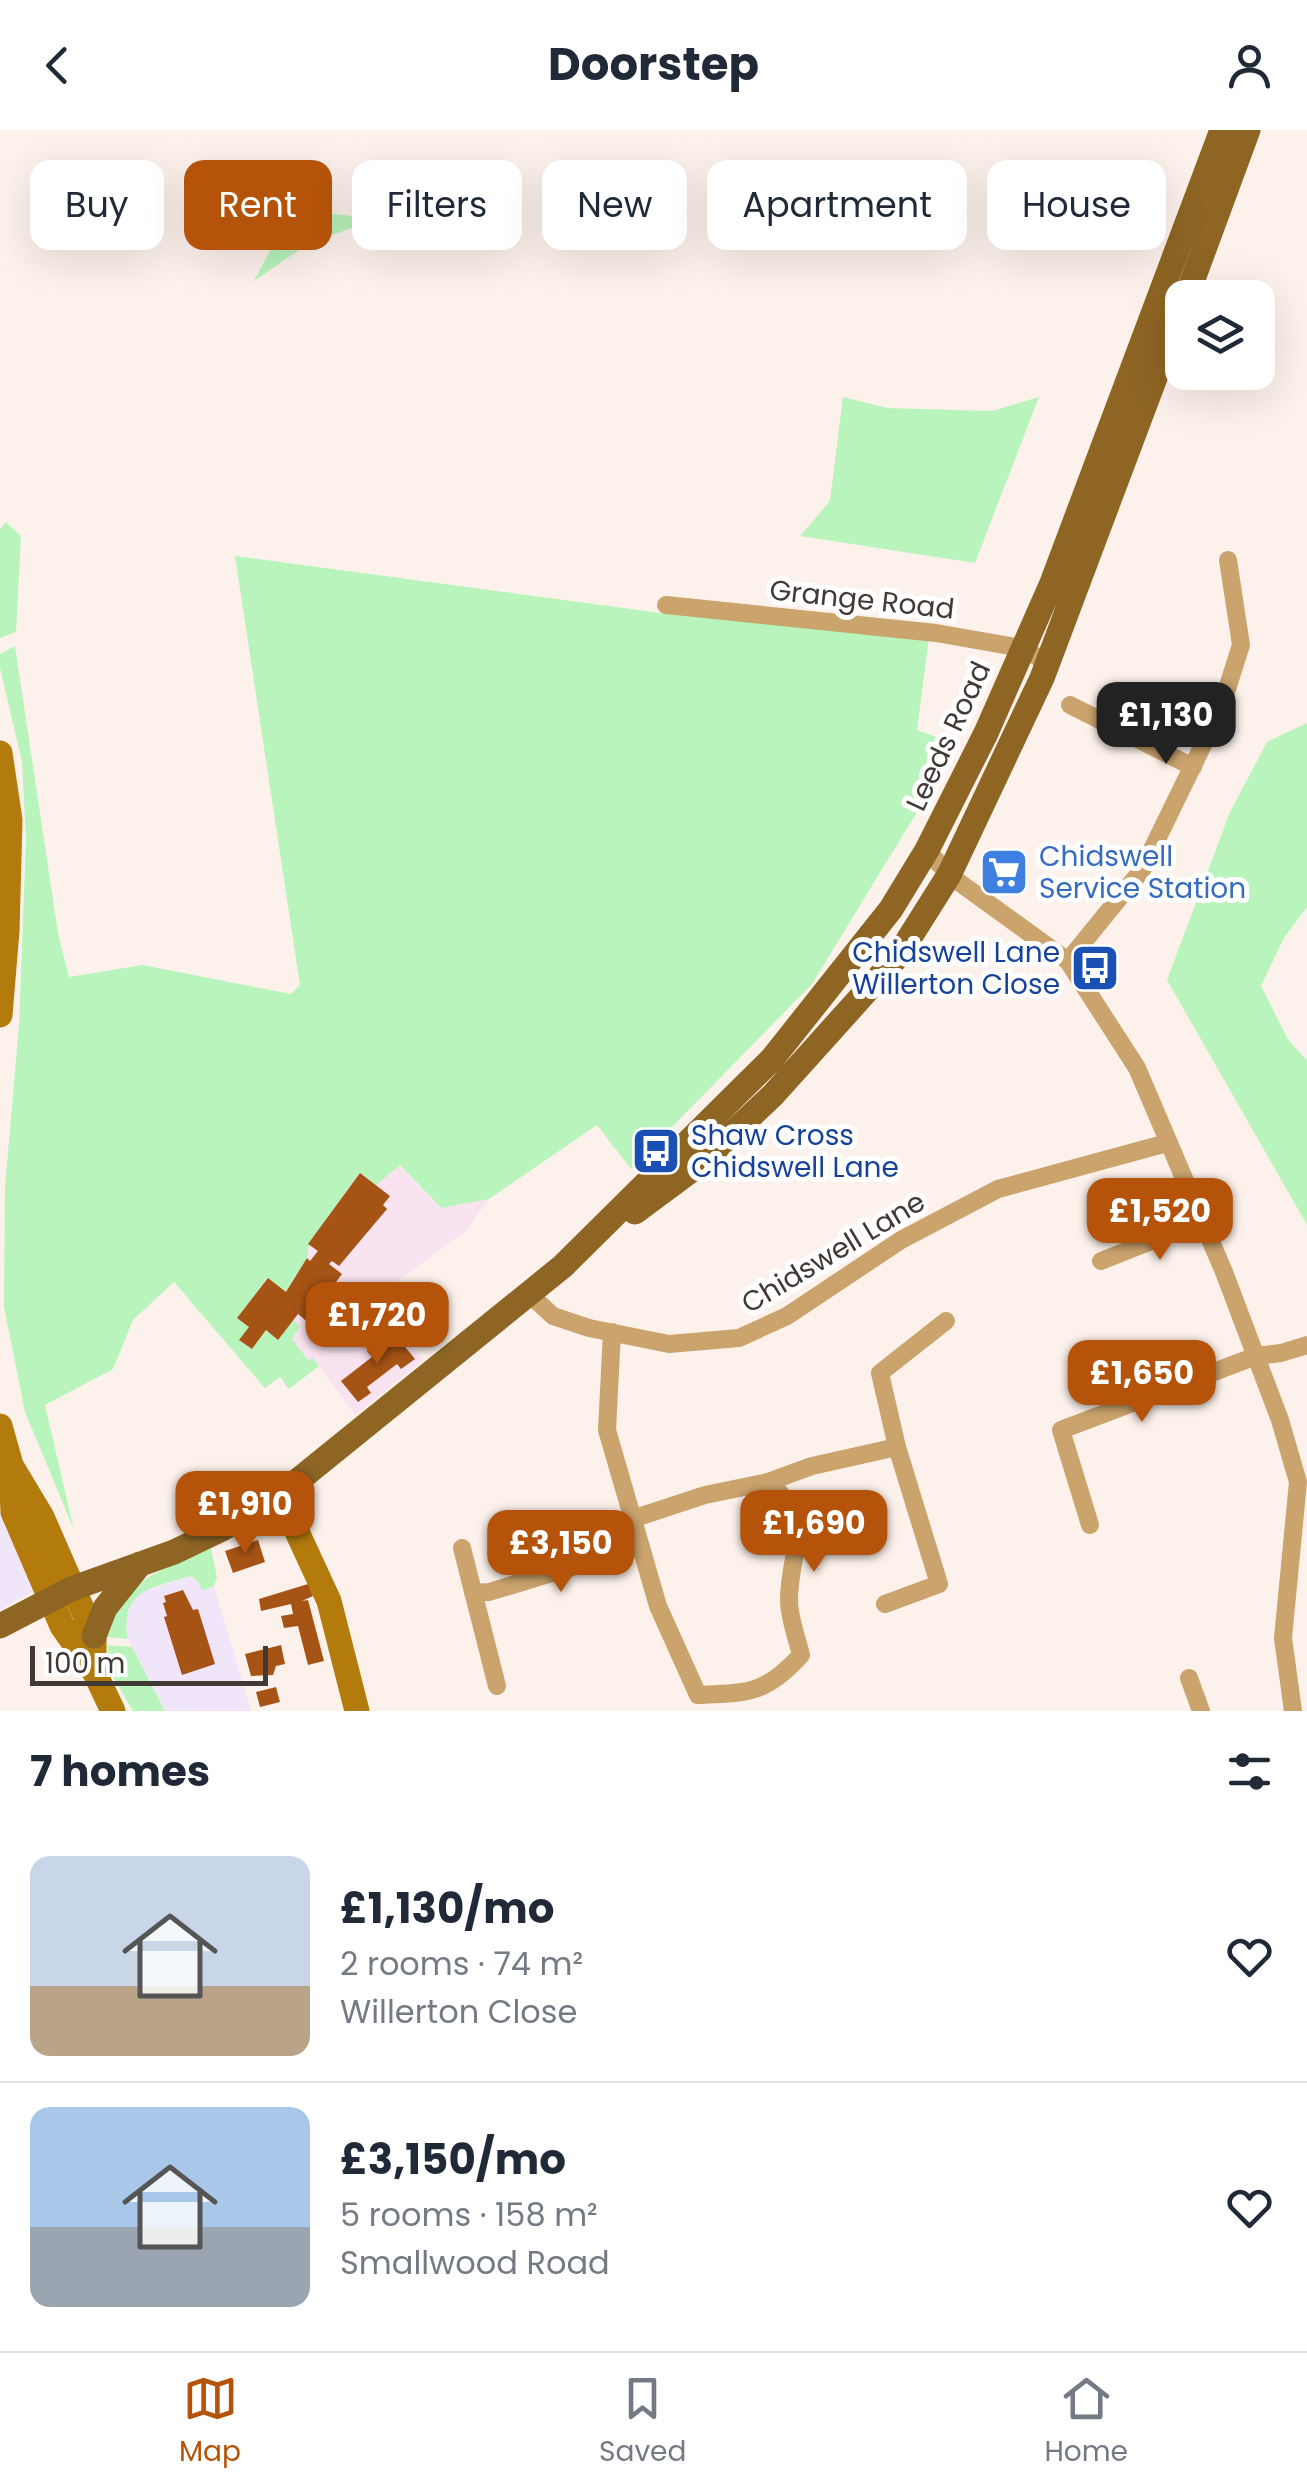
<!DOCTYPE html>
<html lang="en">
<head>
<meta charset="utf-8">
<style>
  body { margin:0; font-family:Poppins,sans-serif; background:#f2f2f3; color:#1f2937; height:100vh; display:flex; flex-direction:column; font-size:38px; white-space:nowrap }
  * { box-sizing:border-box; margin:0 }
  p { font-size:32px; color:#747a83 }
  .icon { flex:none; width:55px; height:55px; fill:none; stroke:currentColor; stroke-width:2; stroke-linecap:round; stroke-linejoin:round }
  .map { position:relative; height:1581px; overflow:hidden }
  .details { display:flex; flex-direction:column; background:#fff; flex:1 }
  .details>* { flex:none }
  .top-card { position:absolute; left:30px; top:30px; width:1248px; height:90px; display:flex; gap:20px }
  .fabs { position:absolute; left:1165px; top:150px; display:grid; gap:20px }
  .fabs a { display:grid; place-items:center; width:110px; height:110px; border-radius:20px; background:#fff; box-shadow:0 10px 40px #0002; font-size:50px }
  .scale { position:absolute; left:30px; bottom:25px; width:238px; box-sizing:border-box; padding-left:10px; border:5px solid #413935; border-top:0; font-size:28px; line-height:35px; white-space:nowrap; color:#413935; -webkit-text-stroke:8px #fff; paint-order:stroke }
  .price { position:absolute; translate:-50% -85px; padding:0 22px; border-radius:20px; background:#b45309; color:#fff; font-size:32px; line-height:65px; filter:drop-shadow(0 2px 5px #0008) }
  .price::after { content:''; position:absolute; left:50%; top:60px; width:30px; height:22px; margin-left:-15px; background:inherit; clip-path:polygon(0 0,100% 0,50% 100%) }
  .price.selected { background:#222; color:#fff }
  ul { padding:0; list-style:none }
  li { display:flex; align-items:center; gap:30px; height:250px; padding:0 30px }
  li+li { border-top:2px solid #e0e1e3 }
  li span { display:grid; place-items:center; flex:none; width:280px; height:200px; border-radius:20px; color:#555 }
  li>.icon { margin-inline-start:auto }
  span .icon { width:120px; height:120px; fill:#fffc; stroke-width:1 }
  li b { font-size:42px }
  h2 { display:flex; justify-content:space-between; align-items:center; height:120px; padding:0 30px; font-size:42px }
  .tag { padding:0 35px; border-radius:20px; background:#fff; box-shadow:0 10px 40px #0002; font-size:35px; line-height:90px }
  .tag.selected { background:#b45309; color:#fff }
  header { display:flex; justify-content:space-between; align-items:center; height:130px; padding:0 30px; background:#fff; font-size:45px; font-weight:700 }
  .tabs { display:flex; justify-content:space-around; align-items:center; height:140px; border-top:2px solid #e0e1e3; background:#fff; font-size:28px; color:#747a83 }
  .tabs a { display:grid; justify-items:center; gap:5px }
  .tabs .selected { color:#b45309 }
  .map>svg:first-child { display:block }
  .commercial { fill:#f1e5f9 }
  .education { fill:#f9e3f0 }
  .green { fill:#b8f4bc }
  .building { fill:#a65415 }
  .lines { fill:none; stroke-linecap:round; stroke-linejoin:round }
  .street { stroke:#caa36d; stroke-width:18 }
  .secondary { stroke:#b37a0c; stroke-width:25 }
  .primary { stroke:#8e6523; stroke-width:25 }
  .labels { text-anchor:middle; stroke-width:10; stroke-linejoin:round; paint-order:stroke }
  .street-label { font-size:28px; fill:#413935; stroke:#fff }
  .shop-label { font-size:28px; fill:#366cbe; stroke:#fff; text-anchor:start }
  .transit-label { font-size:28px; fill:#164399; stroke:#fff; text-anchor:end }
</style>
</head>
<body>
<header><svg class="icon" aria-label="back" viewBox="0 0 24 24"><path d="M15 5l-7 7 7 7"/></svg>Doorstep<svg class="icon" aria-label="person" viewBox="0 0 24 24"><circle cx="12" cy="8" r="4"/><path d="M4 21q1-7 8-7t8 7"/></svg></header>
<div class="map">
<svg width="1307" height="1581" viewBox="0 0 1307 1581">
  <rect width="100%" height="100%" fill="#fdf2eb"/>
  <path class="commercial" d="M 0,1380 L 37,1459 L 0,1480 Z
    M 190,1446 L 198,1451 L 202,1460 L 214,1456 L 251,1581 L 165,1581 L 128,1509 L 126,1487 L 134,1469 L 141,1462 Z"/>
  <path class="education" d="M 322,954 L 440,1078 L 489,1069 L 467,1100 L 374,1169 L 423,1231 L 355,1285 L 319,1236 L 289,1259 L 280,1247 L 265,1258 L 175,1152 Z"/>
  <path class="green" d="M 292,79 L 377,89 L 309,113 L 254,151 Z
    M 843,267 L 888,278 L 992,281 L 1039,267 L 975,433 L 800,406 L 830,371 Z
    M 6,392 L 21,406 L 16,502 L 0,508 L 0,399 Z
    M 235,426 L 661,483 L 929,508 L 917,600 L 958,615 L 812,854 L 631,1039 L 597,995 L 489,1069 L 441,1078 L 400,1035 L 376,1055 L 359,1043 L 309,1114 L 307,1128 L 286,1162 L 267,1148 L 238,1188 L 249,1197 L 239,1210 L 251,1219 L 266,1200 L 278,1210 L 293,1190 L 300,1196 L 292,1209 L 308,1230 L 313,1228 L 319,1236 L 289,1259 L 280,1247 L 265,1258 L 174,1152 L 133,1190 L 113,1239 L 45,1275 L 74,1400 L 25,1282 L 4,1177 L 5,1057 L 19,895 L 26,710 L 22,632 L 0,538 L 0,524 L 15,516 L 58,803 L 69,847 L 143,835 L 291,864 L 300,855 Z
    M 1307,593 L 1307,777 L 1284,808 L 1261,856 L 1289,911 L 1307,930 L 1307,1095 L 1167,850 L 1230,682 L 1267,612 Z
    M 211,1418 L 217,1447 L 214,1456 L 202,1461 L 198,1451 L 190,1446 C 152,1458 119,1460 128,1509 L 105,1507 C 121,1448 161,1442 211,1418 Z
    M 108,1515 L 132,1517 L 165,1581 L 133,1581 L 107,1537 Z"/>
  <path class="building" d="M 998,725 L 1022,738 L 1010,760 L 986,747 Z
    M 360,1043 L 390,1066 L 383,1075 L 387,1079 L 339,1136 L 332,1131 L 329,1134 L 342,1144 L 316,1179 L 321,1183 L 311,1195 L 298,1184 L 278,1210 L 266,1200 L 252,1219 L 239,1210 L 249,1197 L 237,1188 L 268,1148 L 286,1162 L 307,1128 L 310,1131 L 318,1121 L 308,1114 Z
    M 386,1207 L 391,1214 L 398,1208 L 415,1229 L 401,1239 L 397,1234 L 367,1257 L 371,1263 L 358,1272 L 341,1251 L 372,1227 L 367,1221 Z
    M 258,1410 L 265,1432 L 233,1443 L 225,1421 Z
    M 308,1454 L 313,1466 L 302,1471 L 308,1470 L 324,1531 L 308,1535 L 298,1496 L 284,1498 L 281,1486 L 293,1484 L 291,1474 L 261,1481 L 259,1469 Z
    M 183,1460 L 193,1480 L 198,1479 L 215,1534 L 182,1545 L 164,1487 L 167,1486 L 163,1473 L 166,1472 L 164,1466 Z
    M 281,1515 L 285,1534 L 276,1536 L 273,1545 L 251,1546 L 245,1524 Z
    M 276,1557 L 280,1572 L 260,1577 L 256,1562 Z"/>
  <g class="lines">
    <path class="street" d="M 666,475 L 936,503 L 1022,518 L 1048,533
      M 1070,575 L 1193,637
      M 927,720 L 949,745 L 1068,831 L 1137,938 L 1224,1142 L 1280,1290 L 1298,1352 L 1283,1508 L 1293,1581
      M 1068,831 L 1142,740 L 1221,578 L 1241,515 L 1228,430
      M 1101,1131 L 1202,1091
      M 527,1162 L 553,1186 L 589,1198 L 669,1214 L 739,1208 L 787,1186 L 901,1110 L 998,1059 L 1167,1013
      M 612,1202 L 607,1300 L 658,1476 L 698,1565 C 748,1563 766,1564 801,1525 C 797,1508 789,1488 789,1470 C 789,1420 817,1392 768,1352
      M 635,1388 L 705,1365 L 768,1352 L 812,1336 L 897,1317
      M 1090,1395 L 1061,1300 L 1256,1226 L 1281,1223 L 1307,1215
      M 462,1418 L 497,1556
      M 473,1463 L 489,1462 L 641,1416
      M 885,1474 L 939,1454 L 897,1317 L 880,1243 L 946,1191
      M 1189,1548 L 1201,1581"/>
    <path class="secondary" d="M 0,623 L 10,690 L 7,801 L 0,885
      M 0,1296 L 11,1335 L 13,1382 L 62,1496 L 95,1543 L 113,1581
      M 12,1337 L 42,1387 L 94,1506 L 94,1523
      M 280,1365 L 329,1471 L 357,1581"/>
    <path class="primary" d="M 1186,168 L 1248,0
      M 635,1082 L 701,1033 L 773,965 L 898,826 L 949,745 L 1042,548 L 1182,176
      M 0,1496 L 71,1459 L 174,1422 L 222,1399 L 280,1365 L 563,1136 L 772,929 L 891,779 L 927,720 L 986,603 L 1052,453 L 1222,0
      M 94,1506 L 105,1478 L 140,1434"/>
  </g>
  <defs>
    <g id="supermarket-square" transform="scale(2.5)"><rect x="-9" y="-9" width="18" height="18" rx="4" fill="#3f7fe0" stroke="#fff"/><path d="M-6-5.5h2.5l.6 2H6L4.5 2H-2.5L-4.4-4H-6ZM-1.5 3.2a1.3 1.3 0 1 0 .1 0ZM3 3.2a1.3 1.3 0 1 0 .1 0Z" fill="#fff"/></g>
    <g id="bus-square" transform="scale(2.5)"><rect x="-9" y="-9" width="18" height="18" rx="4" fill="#1a4fb4" stroke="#fff"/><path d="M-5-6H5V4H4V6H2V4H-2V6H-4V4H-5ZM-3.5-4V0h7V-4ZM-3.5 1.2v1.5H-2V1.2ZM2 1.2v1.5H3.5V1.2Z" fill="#fff"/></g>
  </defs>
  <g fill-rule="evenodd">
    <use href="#supermarket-square" x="1004" y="742"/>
    <use href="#bus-square" x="1095" y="838"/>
    <use href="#bus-square" x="656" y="1021"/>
  </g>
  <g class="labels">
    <g class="street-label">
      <text transform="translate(862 469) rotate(6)" y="10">Grange Road</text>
      <text transform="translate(948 606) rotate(-65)" y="10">Leeds Road</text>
      <text transform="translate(833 1122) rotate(-31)" y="10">Chidswell Lane</text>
    </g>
    <g class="shop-label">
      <text x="1039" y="736">Chidswell<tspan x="1039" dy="32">Service Station</tspan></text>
    </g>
    <g class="transit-label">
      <text x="1060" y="832">Chidswell Lane<tspan x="1060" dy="32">Willerton Close</tspan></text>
      <text x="691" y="1015" text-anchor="start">Shaw Cross<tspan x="691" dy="32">Chidswell Lane</tspan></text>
    </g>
  </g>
</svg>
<div class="fabs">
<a><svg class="icon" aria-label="layers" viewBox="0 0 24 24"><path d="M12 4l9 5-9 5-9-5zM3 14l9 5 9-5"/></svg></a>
</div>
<div class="scale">100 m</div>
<b class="price selected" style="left:1166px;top:637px">£1,130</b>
<b class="price" style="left:1160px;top:1133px">£1,520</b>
<b class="price" style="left:377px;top:1237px">£1,720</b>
<b class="price" style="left:1142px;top:1295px">£1,650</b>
<b class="price" style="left:245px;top:1426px">£1,910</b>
<b class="price" style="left:814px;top:1445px">£1,690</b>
<b class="price" style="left:561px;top:1465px">£3,150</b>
<div class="top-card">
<a class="tag">Buy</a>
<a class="tag selected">Rent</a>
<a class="tag">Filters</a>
<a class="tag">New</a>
<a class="tag">Apartment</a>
<a class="tag">House</a>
</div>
</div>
<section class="details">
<h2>7 homes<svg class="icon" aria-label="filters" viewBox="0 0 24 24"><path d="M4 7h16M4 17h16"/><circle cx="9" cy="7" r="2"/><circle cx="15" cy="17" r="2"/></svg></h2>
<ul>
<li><span style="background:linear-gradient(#c9d6e8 65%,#b9a48a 0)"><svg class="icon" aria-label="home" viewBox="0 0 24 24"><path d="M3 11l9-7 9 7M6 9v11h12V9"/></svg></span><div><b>£1,130/mo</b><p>2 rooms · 74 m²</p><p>Willerton Close</p></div><svg class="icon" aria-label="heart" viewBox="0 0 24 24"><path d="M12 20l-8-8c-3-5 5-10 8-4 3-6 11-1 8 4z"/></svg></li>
<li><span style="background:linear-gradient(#a9c7e8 60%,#9aa5b1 0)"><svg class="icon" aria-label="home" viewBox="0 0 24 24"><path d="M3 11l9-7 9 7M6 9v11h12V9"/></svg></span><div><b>£3,150/mo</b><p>5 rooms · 158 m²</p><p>Smallwood Road</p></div><svg class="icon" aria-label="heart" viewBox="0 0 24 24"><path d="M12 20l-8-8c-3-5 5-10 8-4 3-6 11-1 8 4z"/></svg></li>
</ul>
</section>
<nav class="tabs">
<a class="selected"><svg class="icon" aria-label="map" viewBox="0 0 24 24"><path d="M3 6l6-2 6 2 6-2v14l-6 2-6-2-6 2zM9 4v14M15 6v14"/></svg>Map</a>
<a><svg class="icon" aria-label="saved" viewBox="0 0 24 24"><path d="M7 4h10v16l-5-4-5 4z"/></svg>Saved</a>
<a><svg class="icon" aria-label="home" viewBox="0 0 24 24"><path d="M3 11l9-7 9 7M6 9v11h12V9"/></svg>Home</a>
</nav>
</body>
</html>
